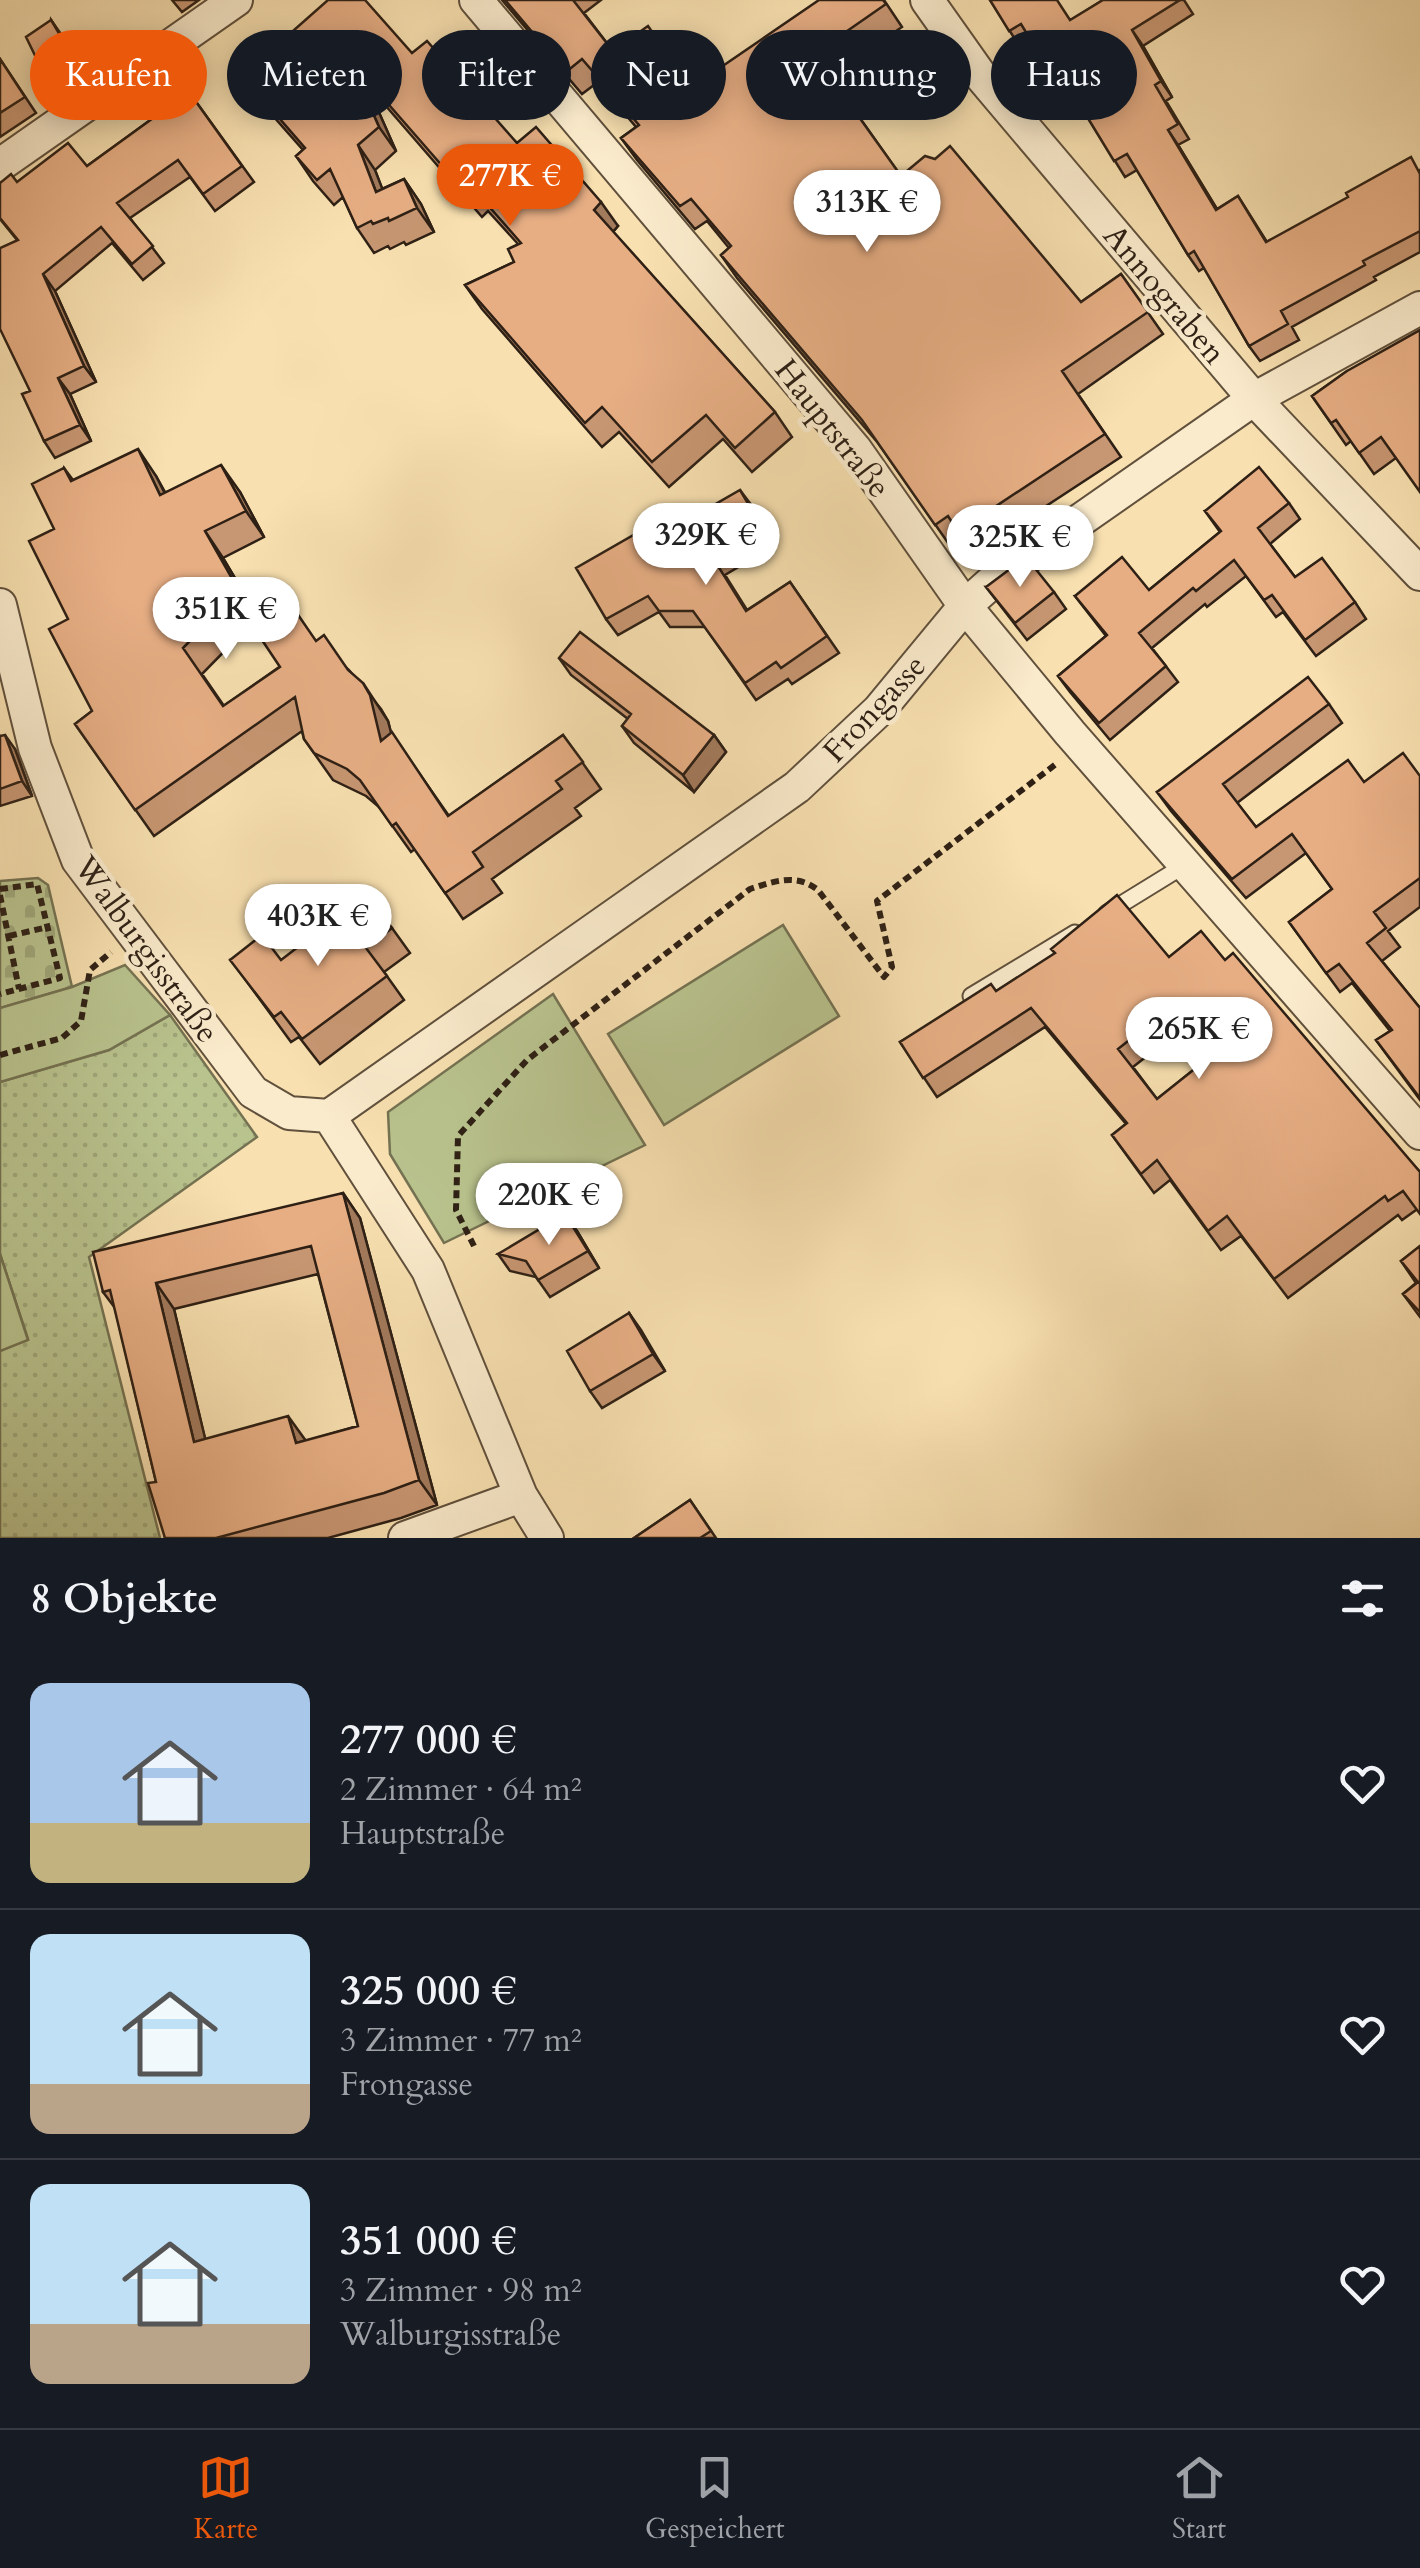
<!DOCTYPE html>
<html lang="de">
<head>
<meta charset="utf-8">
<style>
  body { margin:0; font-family:Cardo,serif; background:#242831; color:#f1f3f6; height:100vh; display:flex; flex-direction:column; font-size:38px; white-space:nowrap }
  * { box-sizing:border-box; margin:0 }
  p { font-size:32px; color:#9ea1a6 }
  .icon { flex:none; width:55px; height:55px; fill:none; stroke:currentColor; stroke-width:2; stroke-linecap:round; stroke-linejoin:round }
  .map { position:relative; height:1538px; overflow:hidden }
  .panel { display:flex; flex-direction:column; background:#171b24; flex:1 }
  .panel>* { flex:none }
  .hud { position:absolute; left:30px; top:30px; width:1360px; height:90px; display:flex; gap:20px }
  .price { position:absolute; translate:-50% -85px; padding:0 22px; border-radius:35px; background:#fff; color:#222; font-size:32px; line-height:65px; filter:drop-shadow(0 2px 5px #0008) }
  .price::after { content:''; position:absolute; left:50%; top:60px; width:30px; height:22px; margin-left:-15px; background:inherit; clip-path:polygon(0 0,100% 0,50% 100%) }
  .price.on { background:#ea580c; color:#fff }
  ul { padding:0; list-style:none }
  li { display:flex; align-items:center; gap:30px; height:250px; padding:0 30px }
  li+li { border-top:2px solid #363941 }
  li span { display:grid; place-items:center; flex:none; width:280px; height:200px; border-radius:20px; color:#555 }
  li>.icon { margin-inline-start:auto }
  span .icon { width:120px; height:120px; fill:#fffc; stroke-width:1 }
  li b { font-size:42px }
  h2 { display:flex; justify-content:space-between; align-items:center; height:120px; padding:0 30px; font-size:42px }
  .pill { padding:0 35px; border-radius:45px; background:#171b24; box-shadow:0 5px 25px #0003; font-size:35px; line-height:90px }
  .pill.on { background:#ea580c; color:#fff }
  .tab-bar { display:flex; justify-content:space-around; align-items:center; height:140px; border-top:2px solid #363941; background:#171b24; font-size:28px; color:#9ea1a6 }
  .tab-bar a { display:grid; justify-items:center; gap:5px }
  .tab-bar .on { color:#ea580c }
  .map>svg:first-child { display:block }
  .grass { fill:url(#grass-dots); stroke:#747252; stroke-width:2.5 }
  .cemetery { fill:url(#cemetery-stones); stroke:#747252; stroke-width:2.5 }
  .green { fill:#b9c38e; stroke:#747252; stroke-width:2.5 }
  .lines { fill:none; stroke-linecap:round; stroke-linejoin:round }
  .lane-casing { stroke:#60503c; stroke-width:19 }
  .street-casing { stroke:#60503c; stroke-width:36 }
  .path { stroke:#2e2015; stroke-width:6; stroke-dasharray:8 5; stroke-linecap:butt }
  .lane { stroke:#faebcc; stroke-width:15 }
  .street { stroke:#faebcc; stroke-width:32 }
  .wall { fill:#c79672; stroke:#2e2015; stroke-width:2.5; fill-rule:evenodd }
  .shaded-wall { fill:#a27a5c; stroke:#2e2015; stroke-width:2.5 }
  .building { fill:#e7ae84; stroke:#2e2015; stroke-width:2.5; fill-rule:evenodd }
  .labels { text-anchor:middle; stroke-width:9; stroke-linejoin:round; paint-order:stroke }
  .street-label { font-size:32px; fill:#2e2015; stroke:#faebcc }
</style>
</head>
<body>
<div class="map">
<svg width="1420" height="1538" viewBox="0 0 1420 1538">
  <defs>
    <pattern id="grass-dots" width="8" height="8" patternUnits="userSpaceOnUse" patternTransform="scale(2.5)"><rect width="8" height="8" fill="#b9c38e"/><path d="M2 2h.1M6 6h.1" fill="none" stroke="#9fa77a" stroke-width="1.8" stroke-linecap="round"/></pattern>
    <pattern id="cemetery-stones" width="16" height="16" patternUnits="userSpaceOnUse" patternTransform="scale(2.5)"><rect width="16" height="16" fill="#b9c38e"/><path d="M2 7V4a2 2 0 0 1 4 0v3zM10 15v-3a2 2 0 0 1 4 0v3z" fill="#9fa77a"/></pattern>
  </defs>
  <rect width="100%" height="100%" fill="#f8e0b0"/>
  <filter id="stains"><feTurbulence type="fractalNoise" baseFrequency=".002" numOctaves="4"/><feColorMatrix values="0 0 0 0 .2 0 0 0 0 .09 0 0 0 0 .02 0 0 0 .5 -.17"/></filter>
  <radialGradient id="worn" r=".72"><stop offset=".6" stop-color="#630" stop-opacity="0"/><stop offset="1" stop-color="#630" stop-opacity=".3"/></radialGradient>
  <path class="grass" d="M 170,1015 L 257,1137 L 89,1257 L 160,1538 L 0,1538 L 0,1351 L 28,1339 L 0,1254 L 0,1082 L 109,1050 Z"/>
  <path class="cemetery" d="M 38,878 L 48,885 L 72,987 L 0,1008 L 0,881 Z"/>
  <path class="green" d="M 783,925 L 839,1016 L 664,1125 L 608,1034 Z
    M 125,965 L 170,1015 L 109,1050 L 0,1082 L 0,1008 L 72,987 Z
    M 553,994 L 645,1145 L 444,1243 L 390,1154 L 388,1112 Z
    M 0,1254 L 28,1340 L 0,1351 Z"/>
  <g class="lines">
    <g class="lane-casing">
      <path id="lane" d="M 1107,913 L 1185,865
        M 971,996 L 1075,933"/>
    </g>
    <g class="street-casing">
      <path id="street" d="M 476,0 L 855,449 L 965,606 L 1070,733 L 1420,1133
        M 927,0 L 980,75 L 1254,399 L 1420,574
        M 0,165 L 236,0
        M 0,605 L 35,748 L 78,860 L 253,1092 L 289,1113 L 329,1116
        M 329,1116 L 797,787 L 879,710 L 965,606 L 993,581 L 1254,399 L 1420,308
        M 329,1116 L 428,1270 L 521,1496 L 547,1538
        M 405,1538 L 521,1496"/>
    </g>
    <path class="path" d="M 0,889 L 37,884 L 60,978 L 0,994
      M 0,895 L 19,989
      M 9,936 L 48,927
      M 0,1055 L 62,1038 L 81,1021 L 90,970 L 111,952
      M 474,1246 L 456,1210 L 458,1136 L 527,1060 L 750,889 C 775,881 796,873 818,890 L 884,977 L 892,967 L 877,901 L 1056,764"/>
    <use href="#lane" class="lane"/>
    <use href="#street" class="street"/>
  </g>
  <path class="wall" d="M 172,0 L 199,0 L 182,12 Z
    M 502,0 L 601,0 L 584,13 L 613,51 L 685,78 L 708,76 L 884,0 L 902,27 L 830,76 L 901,176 L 1081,302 L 1121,274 L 1163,334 L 1078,394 L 1121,457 L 982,548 L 979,544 L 971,549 L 964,539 L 951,547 L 878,443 L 737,278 L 721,255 L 729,248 L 707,221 L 695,229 L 637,160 L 621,138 L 636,127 L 598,82 L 582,94 Z
    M 990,0 L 1071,20 L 1103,0 L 1184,0 L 1193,14 L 1143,46 L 1172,97 L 1166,101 L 1189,139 L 1178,145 L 1217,209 L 1238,196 L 1267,242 L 1420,170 L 1420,252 L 1374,277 L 1376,280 L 1292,327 L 1299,340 L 1260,361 L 1249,346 L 1204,268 L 1199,271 L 1188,255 L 1137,170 L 1125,177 L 1082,108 L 1076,111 L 1031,40 L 1020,47 Z
    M 51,20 L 87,77 L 58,97 L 47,80 Z
    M 412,53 L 517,143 L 618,226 L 613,232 L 775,412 L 792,437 L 752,472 L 723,439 L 669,487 L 619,432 L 602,447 L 482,309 L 465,285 L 514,262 L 518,244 L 488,211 L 482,217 L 366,83 L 396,151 L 375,170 L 382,189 L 404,179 L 421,204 L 434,232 L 406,245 L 404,242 L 390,249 L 388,246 L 374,253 L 357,228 L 343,197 L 334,205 L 313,181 L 296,156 L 303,150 L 251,91 L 234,66 L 267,54 Z
    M 0,59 L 36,113 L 0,137 Z
    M 189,92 L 254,182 L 215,211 L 190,177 L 130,218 L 164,263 L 143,280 L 112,243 L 55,291 L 96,382 L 70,394 L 91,441 L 55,458 L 44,441 L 30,391 L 17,240 L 0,219 L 0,183 L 17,182 L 87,166 Z
    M 1347,371 L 1396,458 L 1374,474 L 1351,441 L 1346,445 L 1312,396 Z
    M 64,468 L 73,480 L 156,476 L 165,492 L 240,492 L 264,537 L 223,558 L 258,617 L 202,674 L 224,706 L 316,641 L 349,670 L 381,709 L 388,721 L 391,733 L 449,816 L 563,735 L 601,789 L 575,808 L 581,816 L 492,879 L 502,893 L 463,919 L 415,849 L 411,852 L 379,807 L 366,796 L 333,780 L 304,739 L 302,731 L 154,836 L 75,724 L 92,711 L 68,619 L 54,529 Z
    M 1289,503 L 1300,519 L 1270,544 L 1295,577 L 1355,602 L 1366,619 L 1316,656 L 1283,612 L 1276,617 L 1246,576 L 1207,607 L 1205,604 L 1152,648 L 1178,682 L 1110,740 L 1070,692 L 1058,676 L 1106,636 L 1075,596 L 1149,590 L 1220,532 L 1205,511 Z
    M 752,506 L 774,546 L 725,575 L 747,610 L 790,582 L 839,653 L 792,684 L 788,679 L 756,700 L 705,627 L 670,627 L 659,612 L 618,635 L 606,619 L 644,529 L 652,540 Z
    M 986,587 L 1054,592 L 1066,609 L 1027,640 Z
    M 559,658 L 714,735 L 726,752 L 694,792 L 634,743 L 622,726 L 628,719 L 571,675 Z
    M 1329,704 L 1342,723 L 1237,803 L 1256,827 L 1364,782 L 1420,776 L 1420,907 L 1388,931 L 1400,947 L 1382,961 L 1420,1008 L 1420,1100 L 1376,1040 L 1390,1031 L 1352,983 L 1340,992 L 1289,922 L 1332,889 L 1306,853 L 1246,898 L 1171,811 L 1157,792 Z
    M 0,736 L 15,749 L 32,796 L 0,806 Z
    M 392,928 L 410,953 L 384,972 L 404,1000 L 320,1064 L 299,1037 L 291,1042 L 231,960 L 281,960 Z
    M 1169,957 L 1225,960 L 1420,1172 L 1416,1210 L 1402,1220 L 1398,1215 L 1288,1298 L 1241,1236 L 1221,1250 L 1170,1180 L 1154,1193 L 1112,1135 L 1126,1124 L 1045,1027 L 937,1097 L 900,1042 L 996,991 ZM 1190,1022 L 1215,1053 L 1157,1099 L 1133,1067 Z
    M 343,1193 L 360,1218 L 437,1505 L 401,1518 L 328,1538 L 165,1538 L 156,1482 L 115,1308 L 103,1292 ZM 318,1274 L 358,1426 L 306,1441 L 205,1439 L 174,1309 Z
    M 577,1231 L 599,1268 L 550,1297 L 536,1277 L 510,1271 L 498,1254 Z
    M 1420,1246 L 1420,1317 L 1403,1294 L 1416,1283 L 1401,1261 Z
    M 629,1313 L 665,1371 L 602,1408 L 590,1391 Z
    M 690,1500 L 716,1538 L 634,1538 Z"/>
  <path class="shaded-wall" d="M 51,20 L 63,37 L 87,77 L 75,60 Z
    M 1132,30 L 1143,46 L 1172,97 L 1161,81 Z
    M 349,59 L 366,83 L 396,151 L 379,127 Z
    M 1168,130 L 1178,145 L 1227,226 L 1216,210 Z
    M 358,145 L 375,170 L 393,216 L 376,192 Z
    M 404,179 L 421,204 L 434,232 L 417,208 Z
    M 601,202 L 618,226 L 611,234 L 594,210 Z
    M 43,274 L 55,291 L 96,382 L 84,366 Z
    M 58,378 L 70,394 L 91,441 L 80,425 Z
    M 138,449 L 156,476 L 179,521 L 160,495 Z
    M 221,465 L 240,492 L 264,537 L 246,511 Z
    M 740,490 L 752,506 L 774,546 L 763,529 Z
    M 205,531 L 223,558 L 258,617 L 239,591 Z
    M 363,683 L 388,721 L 400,767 L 381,741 Z
    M 5,735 L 15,749 L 32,796 L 22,781 Z
    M 714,735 L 726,752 L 694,792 L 683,775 Z
    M 343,1193 L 360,1218 L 437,1505 L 419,1480 Z
    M 565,1214 L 577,1231 L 599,1268 L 588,1251 Z
    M 156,1283 L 174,1309 L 212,1467 L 194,1442 Z
    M 629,1313 L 641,1330 L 665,1371 L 653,1354 Z
    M 288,1416 L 306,1441 L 296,1443 Z"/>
  <path class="building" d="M 328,0 L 365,0 L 412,53 L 427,41 L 517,143 L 536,127 L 601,202 L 594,210 L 775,412 L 735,448 L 706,415 L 652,462 L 602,407 L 585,423 L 465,285 L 514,262 L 508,249 L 521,243 L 471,186 L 465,192 L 349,59 L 379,127 L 358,145 L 376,192 L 404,179 L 417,208 L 389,221 L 388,218 L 373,224 L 371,221 L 357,228 L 330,169 L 317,180 L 296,156 L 305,148 L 234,66 L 260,46 L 267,54 Z
    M 505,0 L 573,0 L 613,51 L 648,26 L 685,78 L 708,76 L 819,0 L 883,0 L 886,4 L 814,54 L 901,176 L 925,156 L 935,159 L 950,146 L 1081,302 L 1121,274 L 1148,312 L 1062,371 L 1105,434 L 966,526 L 964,522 L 955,527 L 948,516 L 935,525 L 862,420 L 721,255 L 731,246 L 691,199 L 680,206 L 621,138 L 639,125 L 582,59 L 566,72 Z
    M 990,0 L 1057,0 L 1070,20 L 1103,0 L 1180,0 L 1132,30 L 1161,81 L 1155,85 L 1178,124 L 1168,130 L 1216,210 L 1238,196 L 1266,242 L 1348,197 L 1346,193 L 1411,157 L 1420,174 L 1420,231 L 1363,261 L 1365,265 L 1281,311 L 1288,324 L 1249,346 L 1194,251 L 1188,255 L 1127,154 L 1114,161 L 1072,92 L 1065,96 L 1021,24 L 1009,31 Z
    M 51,20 L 75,60 L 47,80 L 26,37 Z
    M 0,59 L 25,97 L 0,113 Z
    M 189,92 L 242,166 L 203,194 L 178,160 L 117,203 L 153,246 L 132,264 L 101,227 L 43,274 L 84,366 L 58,378 L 80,425 L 44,441 L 22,394 L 30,391 L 0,329 L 0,248 L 18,240 L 0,218 L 0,183 L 11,174 L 17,182 L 68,143 L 87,166 Z
    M 1420,330 L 1420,492 L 1381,437 L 1359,453 L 1336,420 L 1331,423 L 1312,396 L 1347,371 Z
    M 138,449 L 160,495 L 221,465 L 246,511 L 205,531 L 239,591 L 183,648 L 223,706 L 280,667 L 256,631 L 292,606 L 316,641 L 324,635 L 348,670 L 363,683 L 370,695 L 381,741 L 392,732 L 448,816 L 563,735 L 583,762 L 556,781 L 562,789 L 473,852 L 483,867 L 445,893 L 396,823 L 392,826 L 360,780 L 347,769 L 314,753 L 304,739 L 295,697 L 135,810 L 75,724 L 92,711 L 49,629 L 68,619 L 29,541 L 54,529 L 32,484 L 64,468 L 71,481 Z
    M 1259,467 L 1289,503 L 1258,528 L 1295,577 L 1322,558 L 1355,602 L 1305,640 L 1272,595 L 1264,600 L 1234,560 L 1196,591 L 1193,588 L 1139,633 L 1166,666 L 1099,723 L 1058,676 L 1107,635 L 1075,596 L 1122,557 L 1149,590 L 1221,531 L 1205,511 Z
    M 740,490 L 763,529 L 713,558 L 746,611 L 790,582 L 827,636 L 781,668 L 776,662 L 745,683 L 693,611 L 659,611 L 648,596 L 606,619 L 576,568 L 644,529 L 651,541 Z
    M 1026,557 L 1054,592 L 1015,623 L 986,587 Z
    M 580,632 L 714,735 L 683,775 L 622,726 L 631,714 L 559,658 Z
    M 1308,677 L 1329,704 L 1223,784 L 1256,827 L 1348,760 L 1364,782 L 1403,753 L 1420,776 L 1420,878 L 1374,912 L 1386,928 L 1367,943 L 1420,1008 L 1420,1098 L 1376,1040 L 1392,1030 L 1339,964 L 1326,973 L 1289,922 L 1332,889 L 1292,834 L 1232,879 L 1157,792 Z
    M 5,735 L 22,781 L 0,789 L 0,736 Z
    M 367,894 L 392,928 L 366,948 L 387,976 L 302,1039 L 281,1012 L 274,1017 L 230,960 L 262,935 L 281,960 Z
    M 1117,895 L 1169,957 L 1201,931 L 1225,960 L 1233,953 L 1420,1172 L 1420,1214 L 1403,1191 L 1388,1201 L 1385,1196 L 1274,1279 L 1227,1216 L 1208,1231 L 1157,1160 L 1141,1174 L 1112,1135 L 1127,1123 L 1031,1008 L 923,1078 L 900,1042 L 991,984 L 996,991 L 1055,953 L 1051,949 ZM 1176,1003 L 1217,1051 L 1157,1099 L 1118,1049 Z
    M 343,1193 L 419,1480 L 384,1493 L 216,1538 L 165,1538 L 148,1483 L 156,1482 L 110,1290 L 103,1292 L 93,1252 ZM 311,1246 L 358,1426 L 296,1443 L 288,1416 L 194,1442 L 156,1283 Z
    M 565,1214 L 588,1251 L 538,1280 L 526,1261 L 498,1254 Z
    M 1420,1246 L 1420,1312 L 1403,1294 L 1418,1282 L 1401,1261 Z
    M 629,1313 L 653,1354 L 590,1391 L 567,1351 Z
    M 690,1500 L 711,1531 L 700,1538 L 634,1538 Z"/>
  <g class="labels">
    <g class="street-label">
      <text transform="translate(1165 294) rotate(50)" y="11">Annograben</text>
      <text transform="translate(833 428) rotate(52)" y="11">Hauptstraße</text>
      <text transform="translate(874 708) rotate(-47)" y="11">Frongasse</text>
      <text transform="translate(147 949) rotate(54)" y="11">Walburgisstraße</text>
    </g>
  </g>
  <rect width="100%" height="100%" filter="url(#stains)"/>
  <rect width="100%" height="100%" fill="url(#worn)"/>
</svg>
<b class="price on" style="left:510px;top:229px">277K €</b>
<b class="price" style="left:867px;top:255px">313K €</b>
<b class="price" style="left:706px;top:588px">329K €</b>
<b class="price" style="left:1020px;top:590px">325K €</b>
<b class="price" style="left:226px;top:662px">351K €</b>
<b class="price" style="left:318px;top:969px">403K €</b>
<b class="price" style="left:1199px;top:1082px">265K €</b>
<b class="price" style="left:549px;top:1248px">220K €</b>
<div class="hud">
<a class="pill on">Kaufen</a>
<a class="pill">Mieten</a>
<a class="pill">Filter</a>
<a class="pill">Neu</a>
<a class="pill">Wohnung</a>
<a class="pill">Haus</a>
</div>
</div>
<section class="panel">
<h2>8 Objekte<svg class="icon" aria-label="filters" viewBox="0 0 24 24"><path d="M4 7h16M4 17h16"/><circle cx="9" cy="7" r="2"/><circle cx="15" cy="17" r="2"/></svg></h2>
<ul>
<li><span style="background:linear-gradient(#a9c7e8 70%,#c2b280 0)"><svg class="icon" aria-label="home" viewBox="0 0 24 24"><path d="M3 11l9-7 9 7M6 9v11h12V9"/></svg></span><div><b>277 000 €</b><p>2 Zimmer · 64 m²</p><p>Hauptstraße</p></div><svg class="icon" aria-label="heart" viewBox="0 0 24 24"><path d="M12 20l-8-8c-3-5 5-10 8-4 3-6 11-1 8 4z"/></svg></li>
<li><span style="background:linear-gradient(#bfe0f5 75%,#b9a48a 0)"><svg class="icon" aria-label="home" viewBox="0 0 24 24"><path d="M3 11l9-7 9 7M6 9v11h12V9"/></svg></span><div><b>325 000 €</b><p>3 Zimmer · 77 m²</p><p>Frongasse</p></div><svg class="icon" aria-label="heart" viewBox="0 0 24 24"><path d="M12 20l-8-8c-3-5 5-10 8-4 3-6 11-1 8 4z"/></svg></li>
<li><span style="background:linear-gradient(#bfe0f5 70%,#b9a48a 0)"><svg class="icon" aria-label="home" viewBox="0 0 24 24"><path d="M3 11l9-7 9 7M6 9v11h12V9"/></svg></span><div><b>351 000 €</b><p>3 Zimmer · 98 m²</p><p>Walburgisstraße</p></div><svg class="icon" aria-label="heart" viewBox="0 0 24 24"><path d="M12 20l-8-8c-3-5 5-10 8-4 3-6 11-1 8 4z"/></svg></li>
</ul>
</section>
<nav class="tab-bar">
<a class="on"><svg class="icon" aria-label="map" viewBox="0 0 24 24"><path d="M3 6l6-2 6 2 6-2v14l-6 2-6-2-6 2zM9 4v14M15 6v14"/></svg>Karte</a>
<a><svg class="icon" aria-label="saved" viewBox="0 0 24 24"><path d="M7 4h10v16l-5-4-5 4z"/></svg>Gespeichert</a>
<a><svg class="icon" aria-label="home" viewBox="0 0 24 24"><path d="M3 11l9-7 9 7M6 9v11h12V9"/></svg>Start</a>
</nav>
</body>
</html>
